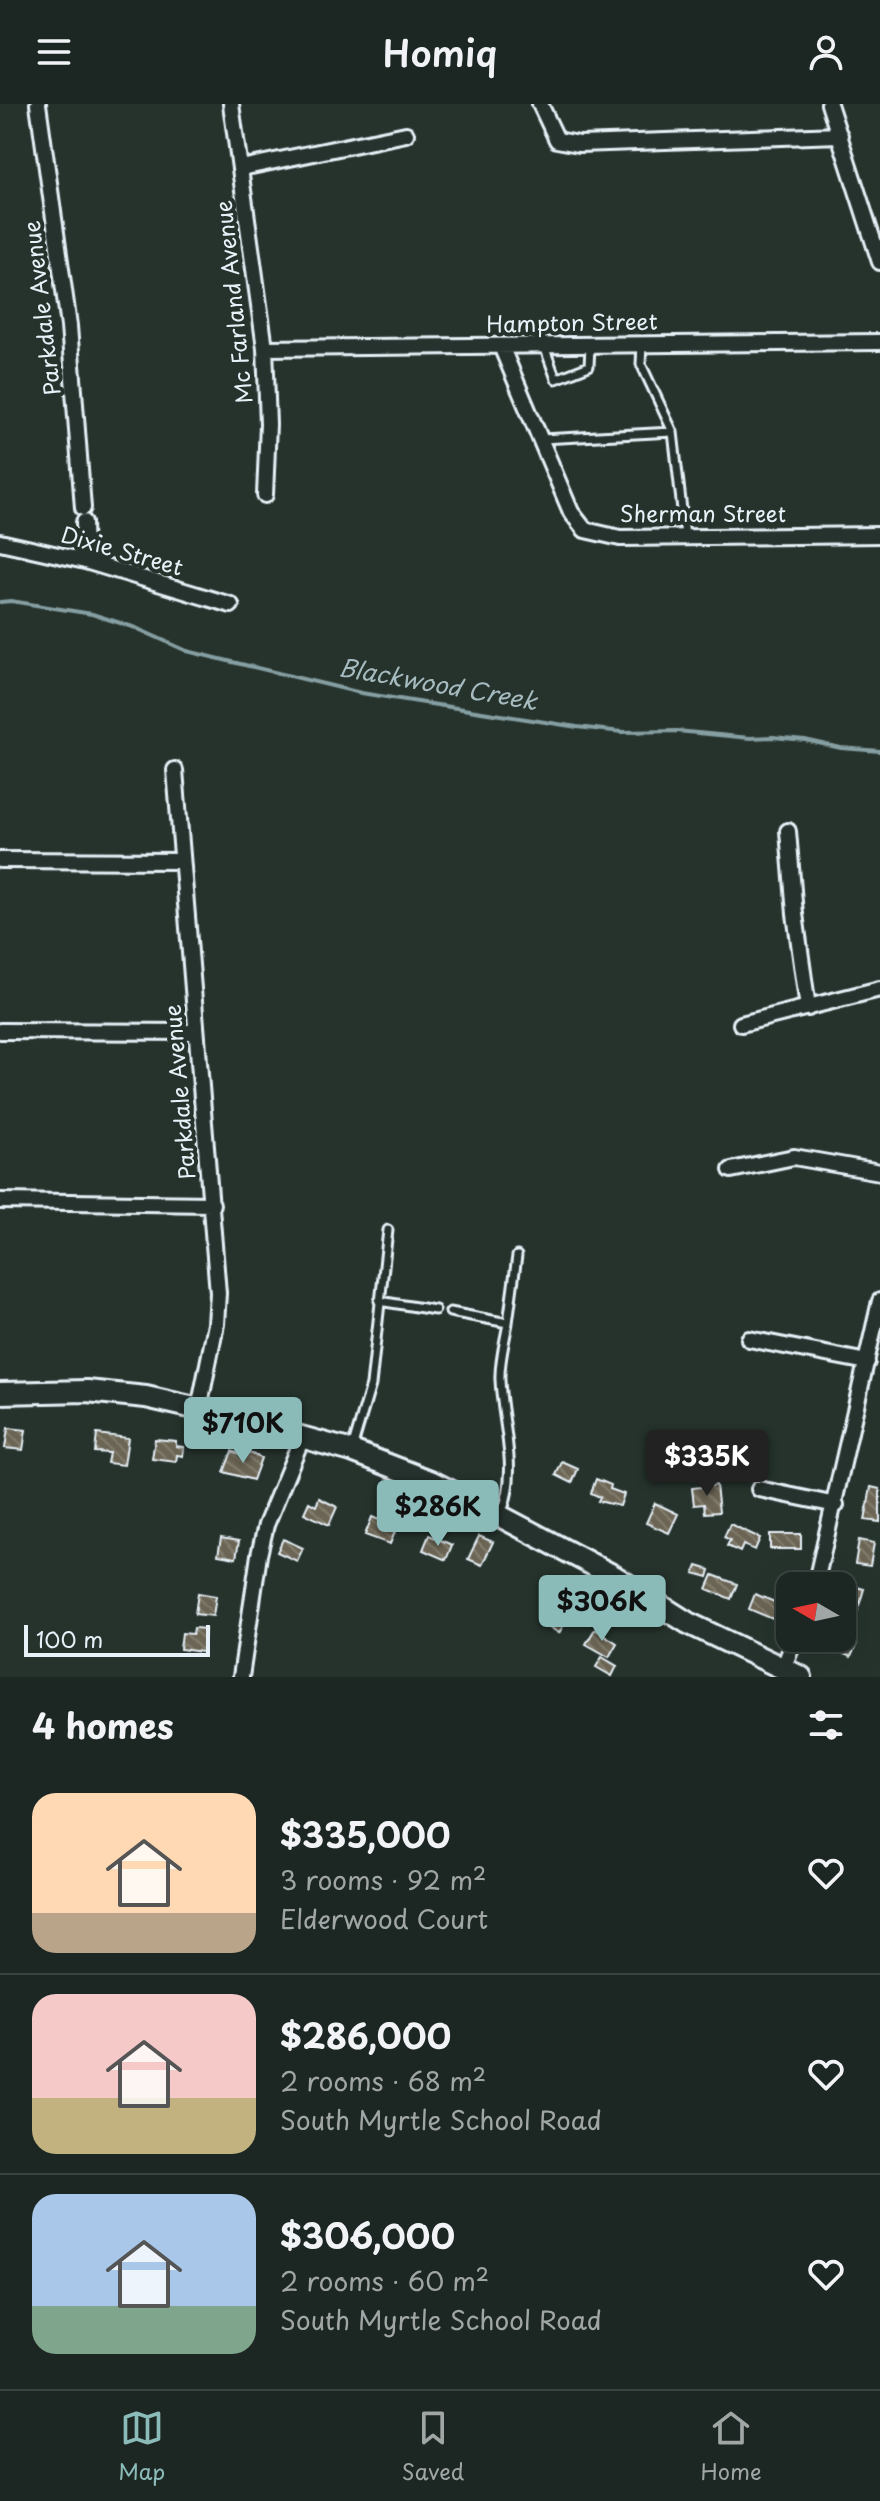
<!DOCTYPE html>
<html lang="en">
<head>
<meta charset="utf-8">
<style>
  body { margin:0; font-family:"Playpen Sans",sans-serif; background:#252e2a; color:#f1f3f6; height:100vh; display:flex; flex-direction:column; font-size:30px; white-space:nowrap }
  * { box-sizing:border-box; margin:0 }
  p { font-size:26px; color:#a0a5a5 }
  .icon { flex:none; width:44px; height:44px; fill:none; stroke:currentColor; stroke-width:2; stroke-linecap:round; stroke-linejoin:round }
  .map { position:relative; height:1573px; overflow:hidden }
  .details { display:flex; flex-direction:column; background:#1c2622; flex:1 }
  .details>* { flex:none }
  .needle { width:52px; rotate:279deg }
  .tools { position:absolute; left:776px; top:1468px; display:grid; gap:16px }
  .tools a { display:grid; place-items:center; width:80px; height:80px; border-radius:16px; background:#1c2622; box-shadow:0 8px 32px #0002,0 0 0 2px #3a4340; font-size:40px }
  .scale { position:absolute; left:24px; bottom:20px; width:186px; box-sizing:border-box; padding-left:8px; border:4px solid #e8f1f8; border-top:0; font-size:22px; line-height:28px; white-space:nowrap; color:#e8f1f8; -webkit-text-stroke:6px #26332d; paint-order:stroke }
  .price { position:absolute; translate:-50% -68px; padding:0 18px; border-radius:8px; background:#8bbbb9; color:#111; font-size:26px; line-height:52px; filter:drop-shadow(0 2px 4px #0008) }
  .price::after { content:''; position:absolute; left:50%; top:48px; width:24px; height:18px; margin-left:-12px; background:inherit; clip-path:polygon(0 0,100% 0,50% 100%) }
  .price.current { background:#222; color:#fff }
  ul { padding:0; list-style:none }
  li { display:flex; align-items:center; gap:24px; height:200px; padding:0 32px }
  li+li { border-top:2px solid #3a4340 }
  li span { display:grid; place-items:center; flex:none; width:224px; height:160px; border-radius:24px; color:#555 }
  li>.icon { margin-inline-start:auto }
  span .icon { width:96px; height:96px; fill:#fffc; stroke-width:1 }
  li b { font-size:34px }
  h2 { display:flex; justify-content:space-between; align-items:center; height:96px; padding:0 32px; font-size:34px }
  header { display:flex; justify-content:space-between; align-items:center; height:104px; padding:0 32px; background:#1c2622; font-size:36px; font-weight:600 }
  .tab-bar { display:flex; justify-content:space-around; align-items:center; height:112px; border-top:2px solid #3a4340; background:#1c2622; font-size:22px; color:#a0a5a5 }
  .tab-bar a { display:grid; justify-items:center; gap:4px }
  .tab-bar .current { color:#8bbbb9 }
  .map>svg:first-child { display:block }
  .lines { fill:none; stroke-linecap:round; stroke-linejoin:round }
  .stream { stroke:#869fa2; stroke-width:4 }
  .building { fill:url(#building-back-hatch); stroke:#e8f1f8; stroke-width:2 }
  .service-casing { stroke:#e8f1f8; stroke-width:13 }
  .minor-casing { stroke:#e8f1f8; stroke-width:20 }
  .secondary-casing { stroke:#e8f1f8; stroke-width:26 }
  .service { stroke:#26332d; stroke-width:7 }
  .minor { stroke:#26332d; stroke-width:14 }
  .secondary { stroke:#26332d; stroke-width:20 }
  .labels { text-anchor:middle; stroke-width:8; stroke-linejoin:round; paint-order:stroke }
  .street-label { font-size:22px; fill:#e8f1f8; stroke:#26332d }
  .water-label { font-size:24px; font-style:italic; fill:#a6bbbf; stroke:#26332d }
</style>
</head>
<body>
<header><svg class="icon" aria-label="menu" viewBox="0 0 24 24"><path d="M4 6h16M4 12h16M4 18h16"/></svg>Homiq<svg class="icon" aria-label="person" viewBox="0 0 24 24"><circle cx="12" cy="8" r="4"/><path d="M4 21q1-7 8-7t8 7"/></svg></header>
<div class="map">
<svg width="880" height="1573" viewBox="0 0 880 1573">
  <defs>
    <pattern id="building-back-hatch" width="6" height="6" patternUnits="userSpaceOnUse" patternTransform="scale(2)"><rect width="6" height="6" fill="#6c6554"/><path d="M-1 5l2 2M0 0l6 6M5-1l2 2" fill="none" stroke="#817c6d"/></pattern>
  </defs>
  <rect width="100%" height="100%" fill="#26332d"/>
  <filter id="ink" filterUnits="userSpaceOnUse"><feTurbulence type="fractalNoise" baseFrequency=".0125" numOctaves="2"/><feDisplacementMap in="SourceGraphic" scale="16" xChannelSelector="R" yChannelSelector="G"/><feConvolveMatrix kernelMatrix="1 2 1 2 8 2 1 2 1" color-interpolation-filters="sRGB"/></filter>
  <g filter="url(#ink)">
    <g class="lines">
      <path class="stream" d="M 0,498 L 11,497 L 92,510 L 136,524 L 187,547 L 361,589 L 577,623 L 622,628 L 677,627 L 750,634 L 773,633 L 805,636 L 841,644 L 880,647"/>
    </g>
    <path class="building" d="M 8,1324 L 26,1326 L 23,1346 L 5,1344 Z
      M 97,1330 L 128,1334 L 124,1361 L 107,1359 L 109,1349 L 95,1348 Z
      M 155,1335 L 176,1337 L 176,1342 L 184,1343 L 183,1352 L 177,1351 L 176,1358 L 152,1355 Z
      M 725,1335 L 737,1345 L 719,1368 L 707,1357 Z
      M 232,1347 L 244,1352 L 246,1347 L 261,1354 L 253,1376 L 224,1368 Z
      M 562,1358 L 578,1365 L 572,1379 L 556,1371 Z
      M 596,1375 L 611,1381 L 610,1385 L 624,1390 L 620,1402 L 598,1397 L 600,1393 L 591,1389 Z
      M 716,1381 L 719,1408 L 705,1409 L 704,1400 L 694,1401 L 692,1384 Z
      M 871,1383 L 880,1385 L 880,1418 L 865,1416 Z
      M 319,1394 L 337,1403 L 329,1421 L 304,1409 L 309,1398 L 316,1402 Z
      M 655,1399 L 678,1410 L 669,1429 L 646,1419 Z
      M 372,1413 L 397,1423 L 390,1440 L 365,1431 Z
      M 730,1420 L 760,1434 L 755,1446 L 743,1441 L 740,1448 L 727,1442 L 730,1436 L 724,1433 Z
      M 770,1430 L 801,1430 L 801,1445 L 770,1445 Z
      M 429,1431 L 452,1441 L 446,1456 L 423,1446 Z
      M 479,1432 L 493,1438 L 482,1461 L 468,1455 Z
      M 221,1434 L 239,1437 L 236,1454 L 218,1451 Z
      M 283,1435 L 303,1444 L 297,1457 L 277,1448 Z
      M 859,1436 L 874,1439 L 870,1462 L 855,1460 Z
      M 697,1462 L 710,1466 L 708,1473 L 694,1469 Z
      M 713,1471 L 737,1480 L 731,1495 L 707,1485 Z
      M 849,1481 L 864,1485 L 856,1512 L 842,1508 Z
      M 198,1489 L 216,1492 L 213,1512 L 195,1510 Z
      M 755,1490 L 782,1501 L 775,1516 L 749,1505 Z
      M 556,1492 L 574,1504 L 559,1529 L 540,1517 Z
      M 194,1524 L 205,1525 L 203,1548 L 180,1545 L 182,1529 L 193,1530 Z
      M 595,1525 L 617,1539 L 609,1553 L 586,1540 Z
      M 842,1533 L 857,1539 L 851,1553 L 827,1543 L 831,1534 Z
      M 602,1553 L 617,1562 L 612,1572 L 596,1563 Z"/>
    <g class="lines">
      <g class="service-casing">
        <path id="service" d="M 642,241 L 641,260 L 673,328 L 685,432
          M 544,242 L 556,275 L 589,262 L 590,242
          M 542,335 L 673,328
          M 379,1197 L 435,1206
          M 450,1208 L 508,1219 C 505,1237 499,1258 500,1276 C 502,1320 519,1365 502,1408
          M 508,1219 L 517,1152
          M 352,1345 L 371,1281 L 388,1126"/>
      </g>
      <g class="minor-casing">
        <path id="minor" d="M 38,0 L 69,222 L 83,404
          M 231,0 L 265,244 L 268,320 L 265,391
          M 540,0 L 557,36 L 579,40 L 840,31
          M 829,0 L 880,158
          M 241,64 L 406,30
          M 501,242 L 571,408 L 585,426 L 620,434 L 880,431
          M 265,244 L 880,238
          M 84,418 L 85,457
          M 0,438 L 85,457 L 231,501
          M 175,666 L 218,1189 L 216,1220 L 199,1305
          M 788,727 L 795,810 L 808,904
          M 0,756 L 182,757
          M 741,920 L 880,885
          M 0,927 L 196,928
          M 731,1066 L 794,1053 L 880,1068
          M 0,1097 L 212,1100
          M 749,1235 L 867,1258
          M 759,1385 L 836,1401
          M 815,1482 L 880,1197
          M 783,1565 L 795,1534
          M 241,1573 L 259,1451 L 266,1421 L 302,1334"/>
      </g>
      <g class="secondary-casing">
        <path id="secondary" d="M 0,1289 L 87,1287 L 146,1293 L 199,1305 L 352,1347 L 430,1377 L 500,1412 L 612,1471 L 688,1519 L 801,1573"/>
      </g>
      <use href="#service" class="service"/>
      <use href="#minor" class="minor"/>
      <use href="#secondary" class="secondary"/>
    </g>
  </g>
  <g class="labels">
    <g class="street-label">
      <text transform="translate(234 198) rotate(-96)" y="8">Mc Farland Avenue</text>
      <text transform="translate(42 204) rotate(-97)" y="8">Parkdale Avenue</text>
      <text transform="translate(572 219) rotate(-1)" y="8">Hampton Street</text>
      <text x="703" y="418">Sherman Street</text>
      <text transform="translate(122 447) rotate(16)" y="8">Dixie Street</text>
      <text transform="translate(180 988) rotate(-95)" y="8">Parkdale Avenue</text>
    </g>
    <g class="water-label">
      <text transform="translate(438 581) rotate(10)" y="8">Blackwood Creek</text>
    </g>
  </g>
</svg>
<div class="tools">
<a><svg class="needle" viewBox="-14 -14 28 28"><path d="M0-13l5 13h-10z" fill="#e53935"/><path d="M0 13l5-13h-10z" fill="#a0a5a5"/></svg></a>
</div>
<div class="scale">100 m</div>
<b class="price" style="left:243px;top:1361px">$710K</b>
<b class="price current" style="left:707px;top:1394px">$335K</b>
<b class="price" style="left:438px;top:1444px">$286K</b>
<b class="price" style="left:602px;top:1539px">$306K</b>
</div>
<section class="details">
<h2>4 homes<svg class="icon" aria-label="filters" viewBox="0 0 24 24"><path d="M4 7h16M4 17h16"/><circle cx="9" cy="7" r="2"/><circle cx="15" cy="17" r="2"/></svg></h2>
<ul>
<li><span style="background:linear-gradient(#ffd9b3 75%,#b9a48a 0)"><svg class="icon" aria-label="home" viewBox="0 0 24 24"><path d="M3 11l9-7 9 7M6 9v11h12V9"/></svg></span><div><b>$335,000</b><p>3 rooms · 92 m²</p><p>Elderwood Court</p></div><svg class="icon" aria-label="heart" viewBox="0 0 24 24"><path d="M12 20l-8-8c-3-5 5-10 8-4 3-6 11-1 8 4z"/></svg></li>
<li><span style="background:linear-gradient(#f6c9c9 65%,#c2b280 0)"><svg class="icon" aria-label="home" viewBox="0 0 24 24"><path d="M3 11l9-7 9 7M6 9v11h12V9"/></svg></span><div><b>$286,000</b><p>2 rooms · 68 m²</p><p>South Myrtle School Road</p></div><svg class="icon" aria-label="heart" viewBox="0 0 24 24"><path d="M12 20l-8-8c-3-5 5-10 8-4 3-6 11-1 8 4z"/></svg></li>
<li><span style="background:linear-gradient(#a9c7e8 70%,#7fa58c 0)"><svg class="icon" aria-label="home" viewBox="0 0 24 24"><path d="M3 11l9-7 9 7M6 9v11h12V9"/></svg></span><div><b>$306,000</b><p>2 rooms · 60 m²</p><p>South Myrtle School Road</p></div><svg class="icon" aria-label="heart" viewBox="0 0 24 24"><path d="M12 20l-8-8c-3-5 5-10 8-4 3-6 11-1 8 4z"/></svg></li>
</ul>
</section>
<nav class="tab-bar">
<a class="current"><svg class="icon" aria-label="map" viewBox="0 0 24 24"><path d="M3 6l6-2 6 2 6-2v14l-6 2-6-2-6 2zM9 4v14M15 6v14"/></svg>Map</a>
<a><svg class="icon" aria-label="saved" viewBox="0 0 24 24"><path d="M7 4h10v16l-5-4-5 4z"/></svg>Saved</a>
<a><svg class="icon" aria-label="home" viewBox="0 0 24 24"><path d="M3 11l9-7 9 7M6 9v11h12V9"/></svg>Home</a>
</nav>
</body>
</html>
